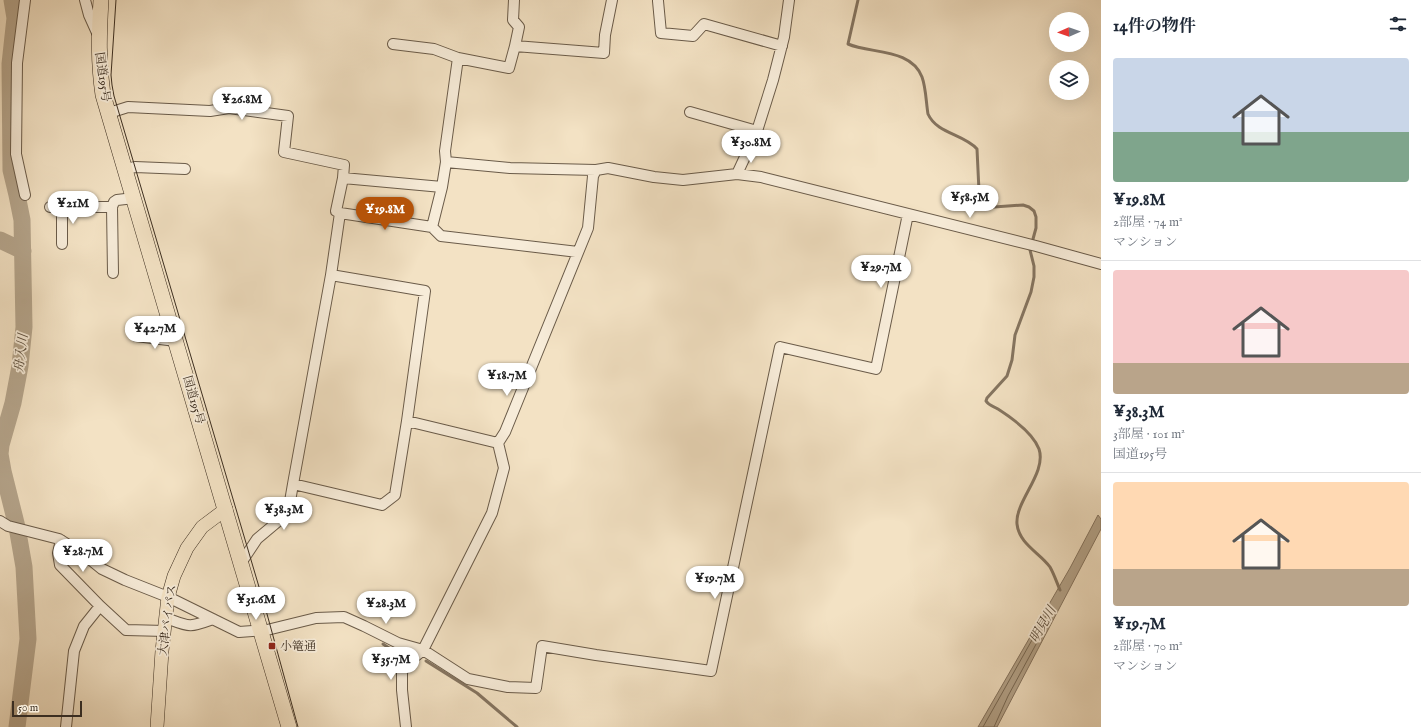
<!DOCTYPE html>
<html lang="ja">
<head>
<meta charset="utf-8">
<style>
  body { margin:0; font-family:"IM FELL English","Noto Serif JP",serif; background:#f6f6f7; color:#1f2937; height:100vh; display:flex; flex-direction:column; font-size:15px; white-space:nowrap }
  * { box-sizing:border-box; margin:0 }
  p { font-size:13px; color:#747a83 }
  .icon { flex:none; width:22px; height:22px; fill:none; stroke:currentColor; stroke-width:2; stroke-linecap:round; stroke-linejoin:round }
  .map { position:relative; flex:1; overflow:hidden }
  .side { display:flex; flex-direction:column; background:#fff; width:320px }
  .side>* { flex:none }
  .needle { width:26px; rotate:268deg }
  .buttons { position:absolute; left:1049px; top:12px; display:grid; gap:8px }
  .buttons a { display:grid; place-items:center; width:40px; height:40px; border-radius:50%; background:#fff; box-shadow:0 4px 16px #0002; font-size:20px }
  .scale { position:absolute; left:12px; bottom:10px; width:70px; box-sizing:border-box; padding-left:4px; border:2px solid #3c2e20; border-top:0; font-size:11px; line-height:14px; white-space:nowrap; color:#3c2e20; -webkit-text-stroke:3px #f7ecd9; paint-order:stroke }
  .price { position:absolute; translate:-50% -34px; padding:0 9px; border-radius:14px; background:#fff; color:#222; font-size:13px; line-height:26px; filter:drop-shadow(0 1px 2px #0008) }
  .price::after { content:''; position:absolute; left:50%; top:24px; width:12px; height:9px; margin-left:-6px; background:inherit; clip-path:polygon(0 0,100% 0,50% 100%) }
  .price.current { background:#b45309; color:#fff }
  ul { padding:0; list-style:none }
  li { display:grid; align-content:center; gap:8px; height:212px; padding:0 12px }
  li+li { border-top:1px solid #e0e1e3 }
  li span { display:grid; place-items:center; height:124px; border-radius:4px; color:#555 }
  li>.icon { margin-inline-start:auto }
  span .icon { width:72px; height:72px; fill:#fffc; stroke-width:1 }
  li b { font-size:17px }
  h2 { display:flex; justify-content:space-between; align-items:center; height:48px; padding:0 12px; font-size:17px }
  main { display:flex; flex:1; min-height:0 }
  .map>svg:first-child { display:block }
  .water { fill:#b5a58c; stroke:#857561 }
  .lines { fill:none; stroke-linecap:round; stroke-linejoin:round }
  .shore { stroke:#786a56; stroke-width:1 }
  .stream { stroke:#857561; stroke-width:3 }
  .river { stroke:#b5a58c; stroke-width:17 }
  .minor-casing { stroke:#6a5b49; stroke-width:12 }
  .major-casing { stroke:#3c2e20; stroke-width:14 }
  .highway-casing { stroke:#3c2e20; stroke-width:16 }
  .minor { stroke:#f7ecd9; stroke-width:10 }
  .major { stroke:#f3e2c4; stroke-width:13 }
  .highway { stroke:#f3e2c4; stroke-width:15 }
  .tram { stroke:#3c2e20; stroke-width:1 }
  .poi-dot { fill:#8f2418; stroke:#f7ecd9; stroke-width:1.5 }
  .labels { text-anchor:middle; stroke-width:3.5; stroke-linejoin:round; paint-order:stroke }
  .street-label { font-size:12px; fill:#3c2e20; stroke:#f7ecd9 }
  .poi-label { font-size:12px; fill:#3c2e20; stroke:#f7ecd9; text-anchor:start }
  .water-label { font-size:13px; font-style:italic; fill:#5a4c3b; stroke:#f7ecd9 }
</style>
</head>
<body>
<main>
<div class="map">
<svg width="1101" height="727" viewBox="0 0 1101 727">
  <rect width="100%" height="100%" fill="#f3e2c4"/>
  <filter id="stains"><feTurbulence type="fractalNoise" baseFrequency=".005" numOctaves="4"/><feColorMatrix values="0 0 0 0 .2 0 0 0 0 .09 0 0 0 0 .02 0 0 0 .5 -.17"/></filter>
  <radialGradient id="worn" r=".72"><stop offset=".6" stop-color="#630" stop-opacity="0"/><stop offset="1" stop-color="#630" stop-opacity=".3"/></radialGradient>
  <path class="water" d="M 1098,515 L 1101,519 L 1101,529 L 997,727 L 978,727 L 1070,568 Z"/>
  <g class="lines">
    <path class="shore" d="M 983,727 L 1041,624 L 1050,609 L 1053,608 L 1054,611 L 1008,696 L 994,727"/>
    <path class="stream" d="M 858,0 L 848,44 C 871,54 911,48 922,77 C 926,88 926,102 928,114 C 937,134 964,134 977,149 L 979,191 L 984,202 L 988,205 L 994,207 L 1023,205 L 1029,207 L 1034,211 L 1036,217 L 1036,228 L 1030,250 L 1034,266 L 1034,277 L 1031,292 L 1015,335 L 1012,360 L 1007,376 L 987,398 L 986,401 C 989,406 994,406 998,409 C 1012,418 1033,433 1039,449 C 1047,473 1015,501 1017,524 C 1019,544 1040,553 1050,567 C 1054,574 1057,583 1060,590
      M 383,644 L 401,656
      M 426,661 L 477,693 L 517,727"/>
    <path class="river" d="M 12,0 L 15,18 L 10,64 L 11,170 L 17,195 L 22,220 L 24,327 L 20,366 L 13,403 L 1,445 L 0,454 L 3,471 L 17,527 L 24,567 L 28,639 L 17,727
      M 0,240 L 23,251"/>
    <g class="minor-casing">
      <path id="minor" d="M 25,0 L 17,63 L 16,154 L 25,195
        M 85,0 L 89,15 L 98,35
        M 514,0 L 513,20 L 519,27 L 515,46 L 604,53 L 605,35 L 612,0
        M 658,1 L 661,33 L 693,36 L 704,24 L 782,46
        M 393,44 L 434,49 L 458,58
        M 690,112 L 757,131
        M 109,113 L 128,107 L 210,111 L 229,108 L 288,116 L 284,152 L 344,165 L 343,178
        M 446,162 L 445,151 L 458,58 L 509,68 L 515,46
        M 126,169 L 135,167 L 185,169
        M 737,174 L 757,131 L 773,80 L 784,37 L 789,0
        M 50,207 L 112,207
        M 62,207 L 62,244
        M 340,213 L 432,227
        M 578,252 L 441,236 L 432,227 L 442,187 L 446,162 L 510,168 L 596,170
        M 113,273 L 112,207 L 114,202 L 117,200 L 134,198
        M 331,275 L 340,213 L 336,211 L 343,178 L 442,187
        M 136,336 L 176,341
        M 407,421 L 425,291 L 331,275 L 293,484 L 382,505 L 395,495 L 407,421 L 498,443
        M 0,521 L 8,526 L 59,539 L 86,556 L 102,569 L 125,580 L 168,597 L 239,632 L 267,630 L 316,618 L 344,617 L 364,626 L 398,643 L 423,650 L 468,679 L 508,687 L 536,688 L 542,646 L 596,655 L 711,671 L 780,347 L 876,369 L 908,214
        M 61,540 L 58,553 L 60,565 L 100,606
        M 241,563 L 257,539 L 288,513 L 293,484
        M 166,618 C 190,627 188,628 213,619
        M 66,727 L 74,651 L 84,626 L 100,606 L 126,630 L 165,631
        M 406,727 L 402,690 L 402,672 L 407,663 L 423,650 L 492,513 L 504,468 L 498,443 L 505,432 L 588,228 L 593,176 L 596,170 L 608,168 L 654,177 L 683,180 L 737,174 L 761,177 L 1036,246 L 1101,264"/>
    </g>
    <g class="major-casing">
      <path id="major" d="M 157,727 L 162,651 L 168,597 L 174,576 L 187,548 L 202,527 L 226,509"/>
    </g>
    <g class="highway-casing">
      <path id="highway" d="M 101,0 C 99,34 98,61 103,95 L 289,727"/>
    </g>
    <use href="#minor" class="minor"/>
    <use href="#major" class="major"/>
    <use href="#highway" class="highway"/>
    <path class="tram" d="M 116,0 L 111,75 L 112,85 L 114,96 L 267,614 L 298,727"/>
  </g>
  <rect class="poi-dot" x="268" y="642" width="8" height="8" rx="2"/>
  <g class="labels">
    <g class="street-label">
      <text transform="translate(103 77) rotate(82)" y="4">国道195号</text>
      <text transform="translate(194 400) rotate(74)" y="4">国道195号</text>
      <text transform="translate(167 620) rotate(-82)" y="4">大津バイパス</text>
    </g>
    <g class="poi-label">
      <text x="280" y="650">小篭通</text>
    </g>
    <g class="water-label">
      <text transform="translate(20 353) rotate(-83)" y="5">舟入川</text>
      <text transform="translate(1042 624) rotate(-60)" y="5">明見川</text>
    </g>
  </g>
  <rect width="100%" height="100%" filter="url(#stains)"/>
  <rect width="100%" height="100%" fill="url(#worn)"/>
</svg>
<div class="buttons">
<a><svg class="needle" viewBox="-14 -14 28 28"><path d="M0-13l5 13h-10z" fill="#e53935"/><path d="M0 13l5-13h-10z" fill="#747a83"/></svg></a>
<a><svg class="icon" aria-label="layers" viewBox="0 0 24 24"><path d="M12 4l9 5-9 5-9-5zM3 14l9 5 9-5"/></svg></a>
</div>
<div class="scale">50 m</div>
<b class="price" style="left:242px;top:121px">¥26.8M</b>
<b class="price" style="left:751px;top:164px">¥30.8M</b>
<b class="price" style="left:970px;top:219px">¥58.5M</b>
<b class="price" style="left:73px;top:225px">¥21M</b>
<b class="price current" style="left:385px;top:231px">¥19.8M</b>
<b class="price" style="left:881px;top:289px">¥29.7M</b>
<b class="price" style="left:155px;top:350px">¥42.7M</b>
<b class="price" style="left:507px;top:397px">¥18.7M</b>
<b class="price" style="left:284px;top:531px">¥38.3M</b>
<b class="price" style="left:83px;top:573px">¥28.7M</b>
<b class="price" style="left:715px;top:600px">¥19.7M</b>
<b class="price" style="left:256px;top:621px">¥31.6M</b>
<b class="price" style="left:386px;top:625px">¥28.3M</b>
<b class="price" style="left:391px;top:681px">¥35.7M</b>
</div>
<section class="side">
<h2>14件の物件<svg class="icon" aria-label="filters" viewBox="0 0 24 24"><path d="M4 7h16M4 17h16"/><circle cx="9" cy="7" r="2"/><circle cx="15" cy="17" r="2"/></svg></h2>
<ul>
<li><span style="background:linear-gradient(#c9d6e8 60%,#7fa58c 0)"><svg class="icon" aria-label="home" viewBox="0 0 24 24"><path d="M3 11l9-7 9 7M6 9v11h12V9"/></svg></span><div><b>¥19.8M</b><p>2部屋 · 74 m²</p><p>マンション</p></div></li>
<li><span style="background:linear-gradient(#f6c9c9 75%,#b9a48a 0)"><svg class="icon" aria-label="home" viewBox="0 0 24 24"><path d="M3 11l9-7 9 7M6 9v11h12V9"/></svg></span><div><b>¥38.3M</b><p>3部屋 · 101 m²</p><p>国道195号</p></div></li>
<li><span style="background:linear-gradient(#ffd9b3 70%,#b9a48a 0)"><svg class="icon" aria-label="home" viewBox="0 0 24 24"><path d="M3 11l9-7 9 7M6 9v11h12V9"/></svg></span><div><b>¥19.7M</b><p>2部屋 · 70 m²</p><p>マンション</p></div></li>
</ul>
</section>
</main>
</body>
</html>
